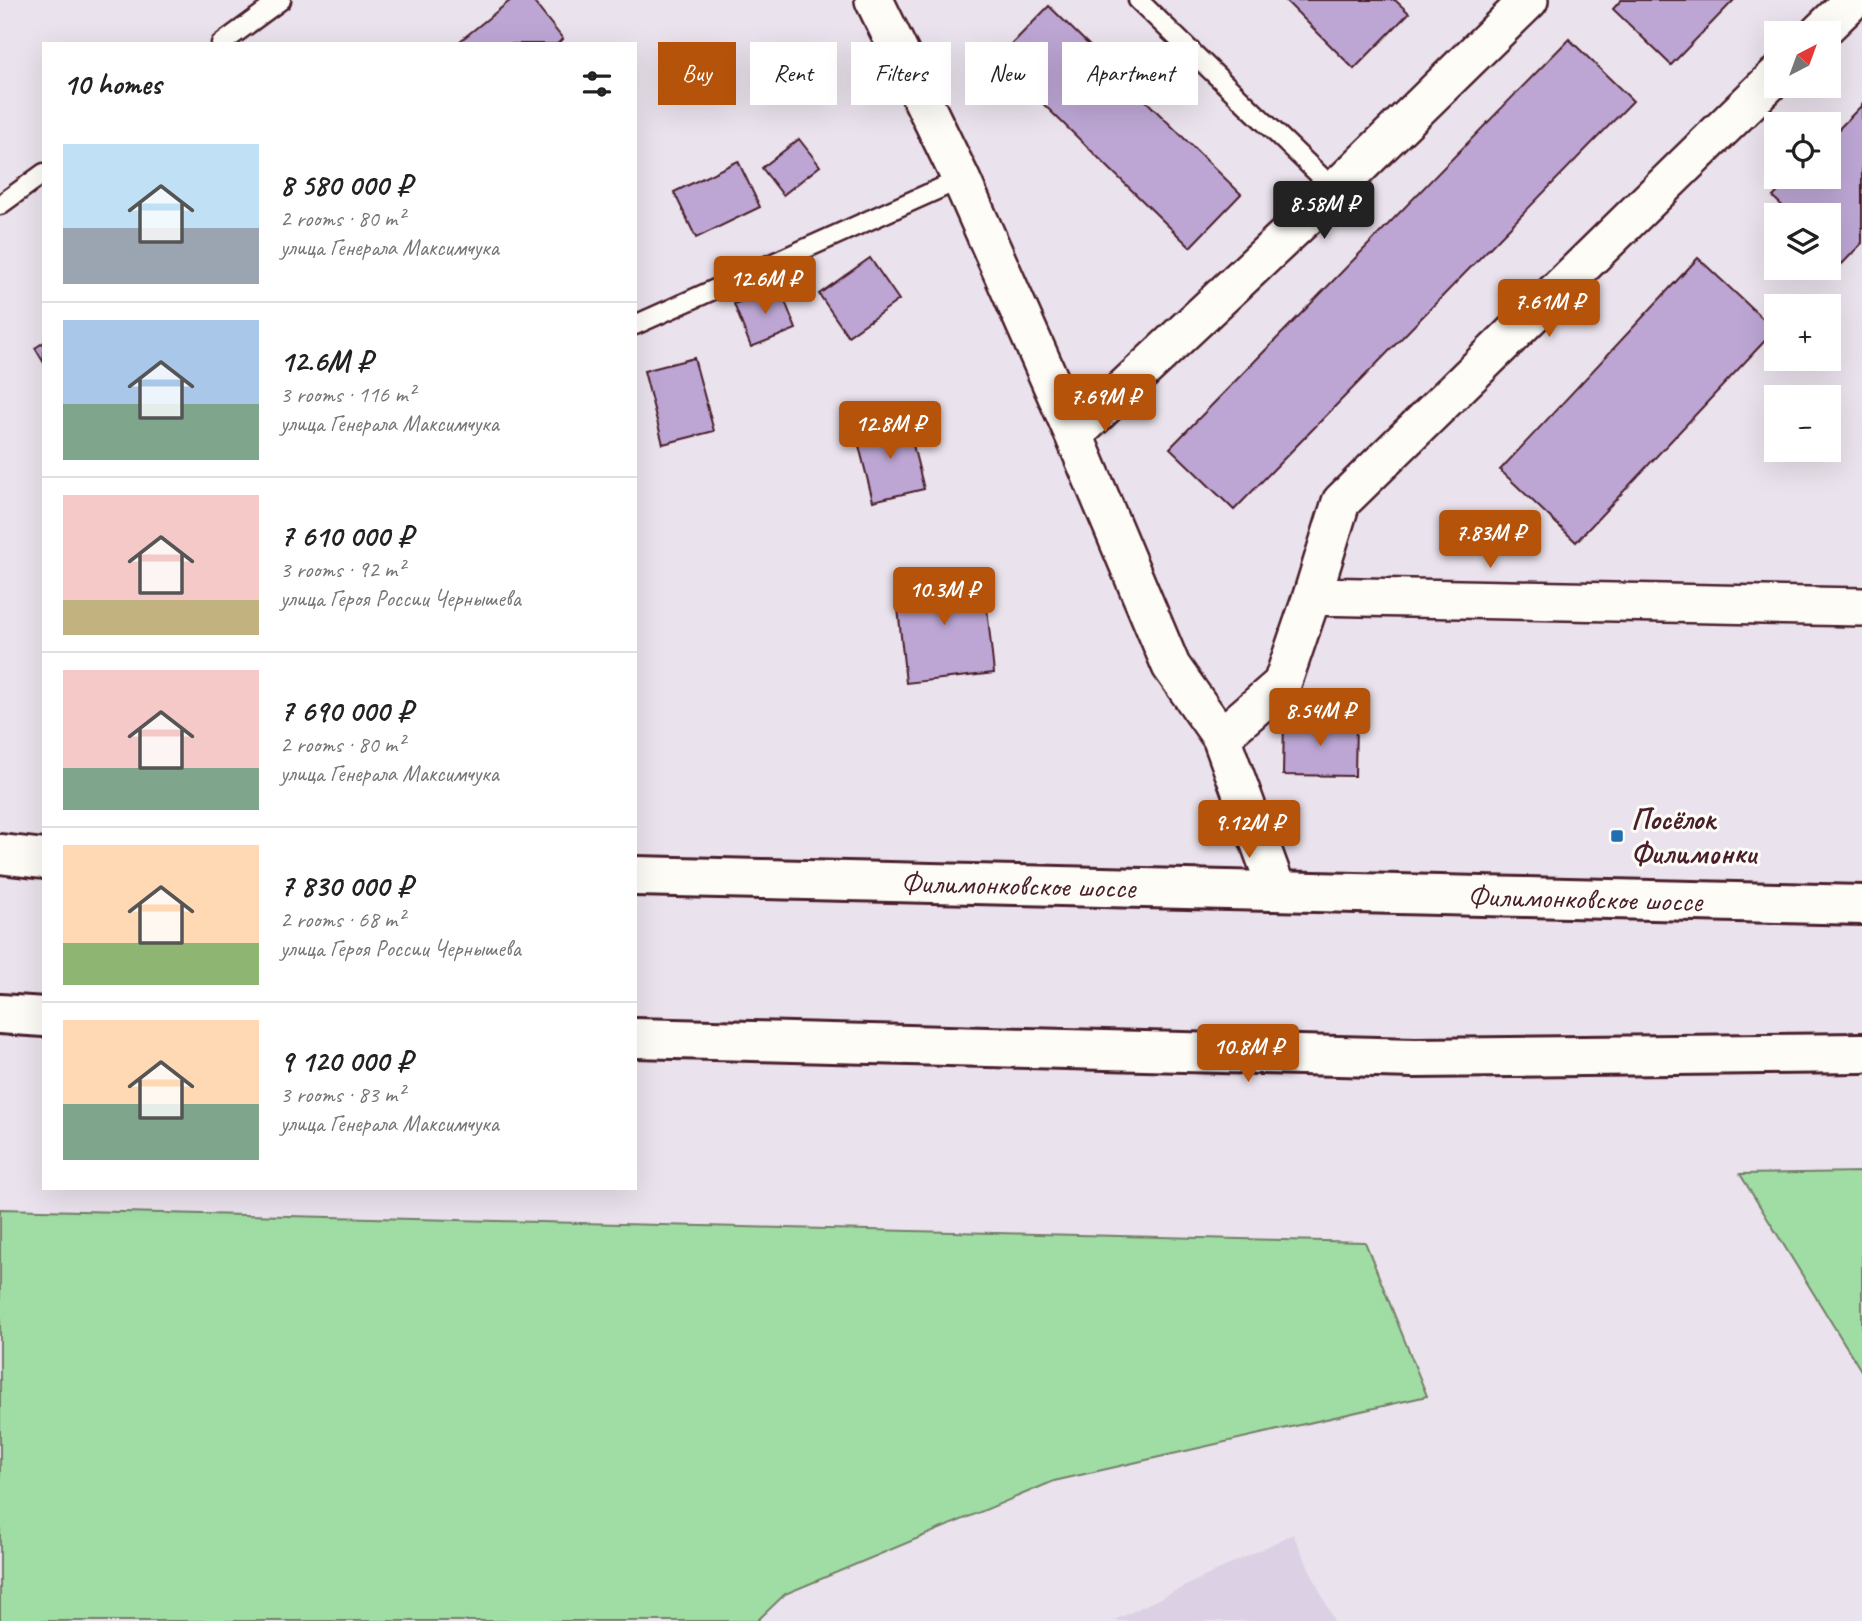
<!DOCTYPE html>
<html lang="en">
<head>
<meta charset="utf-8">
<style>
  body { margin:0; font-family:Caveat,sans-serif; background:#f2f2f2; color:#222; height:100vh; display:flex; flex-direction:column; font-size:26px; white-space:nowrap }
  * { box-sizing:border-box; margin:0 }
  p { font-size:23px; color:#767676 }
  .icon { flex:none; width:38px; height:38px; fill:none; stroke:currentColor; stroke-width:2; stroke-linecap:round; stroke-linejoin:round }
  .map { position:relative; flex:1; overflow:hidden }
  .sheet { position:absolute; left:42px; top:42px; width:595px; height:1148px; display:flex; flex-direction:column; background:#fff; border-radius:0px; box-shadow:0 7px 28px #0002 }
  .sheet>* { flex:none }
  .banner { position:absolute; left:658px; top:42px; width:665px; height:63px; display:flex; gap:14px }
  .needle { width:46px; rotate:41deg }
  .tools { position:absolute; left:1764px; top:21px; display:grid; gap:14px }
  .tools a { display:grid; place-items:center; width:77px; height:77px; border-radius:0px; background:#fff; box-shadow:0 7px 28px #0002; font-size:35px }
  .price { position:absolute; translate:-50% -60px; padding:0 16px; border-radius:7px; background:#b45309; color:#fff; font-size:23px; line-height:46px; filter:drop-shadow(0 2px 4px #0008) }
  .price::after { content:''; position:absolute; left:50%; top:42px; width:21px; height:16px; margin-left:-10px; background:inherit; clip-path:polygon(0 0,100% 0,50% 100%) }
  .price.selected { background:#222; color:#fff }
  ul { padding:0; list-style:none }
  li { display:flex; align-items:center; gap:21px; height:175px; padding:0 21px }
  li+li { border-top:2px solid #e0e0e0 }
  li span { display:grid; place-items:center; flex:none; width:196px; height:140px; border-radius:0px; color:#555 }
  li>.icon { margin-inline-start:auto }
  span .icon { width:84px; height:84px; fill:#fffc; stroke-width:1 }
  li b { font-size:30px }
  h2 { display:flex; justify-content:space-between; align-items:center; height:84px; padding:0 21px; font-size:30px }
  .tag { padding:0 24px; border-radius:0px; background:#fff; box-shadow:0 7px 28px #0002; font-size:24px; line-height:63px }
  .tag.selected { background:#b45309; color:#fff }
  .map>svg:first-child { display:block }
  .built { fill:#dcd0e5 }
  .green { fill:#9fdda5; stroke:#747e68; stroke-width:2 }
  .building { fill:#bda6d4; stroke:#4a1f2b; stroke-width:2 }
  .lines { fill:none; stroke-linecap:round; stroke-linejoin:round }
  .service-casing { stroke:#4a1f2b; stroke-width:23 }
  .minor-casing { stroke:#4a1f2b; stroke-width:42 }
  .secondary-casing { stroke:#4a1f2b; stroke-width:44 }
  .service { stroke:#fdfcf7; stroke-width:18 }
  .minor { stroke:#fdfcf7; stroke-width:37 }
  .secondary { stroke:#fdfcf7; stroke-width:38 }
  .poi-dot { fill:#1f6fb2; stroke:#fdfcf7; stroke-width:2.5 }
  .labels { text-anchor:middle; stroke-width:6; stroke-linejoin:round; paint-order:stroke }
  .poi-label { font-size:30px; font-weight:bold; fill:#4a1f2b; stroke:#fdfcf7; text-anchor:start }
  .street-label { font-size:30px; fill:#4a1f2b; stroke:#fdfcf7 }
</style>
</head>
<body>
<div class="map">
<svg width="1862" height="1621" viewBox="0 0 1862 1621">
  <rect width="100%" height="100%" fill="#eae2ec"/>
  <filter id="ink" filterUnits="userSpaceOnUse"><feTurbulence type="fractalNoise" baseFrequency=".0143" numOctaves="2"/><feDisplacementMap in="SourceGraphic" scale="14" xChannelSelector="R" yChannelSelector="G"/><feConvolveMatrix kernelMatrix="1 2 1 2 8 2 1 2 1" color-interpolation-filters="sRGB"/></filter>
  <g filter="url(#ink)">
    <path class="built" d="M 1293,1534 L 1334,1621 L 1113,1621 Z"/>
    <path class="green" d="M 1862,1172 L 1862,1372 L 1740,1174 Z
      M 0,1209 L 1365,1242 L 1427,1396 L 1054,1481 L 785,1594 L 757,1621 L 0,1621 Z"/>
    <path class="building" d="M 511,0 L 532,0 L 563,39 L 557,44 L 463,44 L 460,41 Z
      M 1285,0 L 1395,0 L 1409,13 L 1354,69 Z
      M 1621,0 L 1734,0 L 1671,65 L 1613,9 Z
      M 1049,6 L 1241,194 L 1190,247 L 997,59 Z
      M 1569,39 L 1633,101 L 1234,510 L 1170,448 Z
      M 1862,105 L 1862,243 L 1842,264 L 1829,251 L 1829,215 L 1792,215 L 1773,197 L 1792,177 L 1829,177 L 1829,139 Z
      M 799,139 L 820,166 L 783,195 L 762,168 Z
      M 738,161 L 760,207 L 696,238 L 674,192 Z
      M 870,258 L 899,300 L 848,336 L 819,294 Z
      M 1698,258 L 1775,330 L 1576,542 L 1500,470 Z
      M 779,286 L 796,329 L 751,347 L 734,304 Z
      M 44,342 L 44,363 L 35,348 Z
      M 694,358 L 714,431 L 663,444 L 644,371 Z
      M 907,421 L 924,489 L 873,501 L 856,434 Z
      M 983,571 L 994,673 L 906,683 L 895,580 Z
      M 1284,720 L 1356,721 L 1355,776 L 1283,775 Z"/>
    <g class="lines">
      <g class="service-casing">
        <path id="service" d="M 1138,0 L 1335,190
          M 221,44 L 281,0
          M 0,205 L 44,173
          M 635,325 L 961,179"/>
      </g>
      <g class="minor-casing">
        <path id="minor" d="M 874,0 L 961,179 L 1074,435 L 1171,666 L 1221,737 L 1277,890
          M 1819,33 L 1853,0
          M 1074,435 L 1335,190 L 1529,0
          M 1312,596 L 1341,502 L 1776,76
          M 1221,737 L 1282,684 L 1312,596 L 1862,607"/>
      </g>
      <g class="secondary-casing">
        <g id="secondary">
          <path d="M 0,854 L 44,859"/>
          <path id="s1" d="M 635,876 L 1862,905"/>
          <path d="M 0,1014 L 44,1017"/>
          <path d="M 635,1038 L 1415,1058 L 1862,1053"/>
        </g>
      </g>
      <use href="#service" class="service"/>
      <use href="#minor" class="minor"/>
      <use href="#secondary" class="secondary"/>
    </g>
  </g>
  <rect class="poi-dot" x="1610" y="829" width="14" height="14" rx="3.5"/>
  <g class="labels">
    <g class="poi-label">
      <text x="1631" y="829">Посёлок<tspan x="1631" dy="34">Филимонки</tspan></text>
    </g>
    <g class="street-label">
      <text dy="10" stroke="none"><textPath href="#s1" startOffset="383">Филимонковское шоссе</textPath></text>
      <text dy="10" stroke="none"><textPath href="#s1" startOffset="950">Филимонковское шоссе</textPath></text>
    </g>
  </g>
</svg>
<div class="tools">
<a><svg class="needle" viewBox="-14 -14 28 28"><path d="M0-13l5 13h-10z" fill="#e53935"/><path d="M0 13l5-13h-10z" fill="#767676"/></svg></a>
<a><svg class="icon" aria-label="locate" viewBox="0 0 24 24"><circle cx="12" cy="12" r="6"/><path d="M12 2v4M12 18v4M2 12h4M18 12h4"/></svg></a>
<a><svg class="icon" aria-label="layers" viewBox="0 0 24 24"><path d="M12 4l9 5-9 5-9-5zM3 14l9 5 9-5"/></svg></a>
<a>+</a>
<a>−</a>
</div>
<b class="price selected" style="left:1324px;top:241px">8.58M ₽</b>
<b class="price" style="left:765px;top:316px">12.6M ₽</b>
<b class="price" style="left:1549px;top:339px">7.61M ₽</b>
<b class="price" style="left:1105px;top:434px">7.69M ₽</b>
<b class="price" style="left:890px;top:461px">12.8M ₽</b>
<b class="price" style="left:1490px;top:570px">7.83M ₽</b>
<b class="price" style="left:944px;top:627px">10.3M ₽</b>
<b class="price" style="left:1320px;top:748px">8.54M ₽</b>
<b class="price" style="left:1249px;top:860px">9.12M ₽</b>
<b class="price" style="left:1248px;top:1084px">10.8M ₽</b>
<div class="banner">
<a class="tag selected">Buy</a>
<a class="tag">Rent</a>
<a class="tag">Filters</a>
<a class="tag">New</a>
<a class="tag">Apartment</a>
</div>
<section class="sheet">
<h2>10 homes<svg class="icon" aria-label="filters" viewBox="0 0 24 24"><path d="M4 7h16M4 17h16"/><circle cx="9" cy="7" r="2"/><circle cx="15" cy="17" r="2"/></svg></h2>
<ul>
<li><span style="background:linear-gradient(#bfe0f5 60%,#9aa5b1 0)"><svg class="icon" aria-label="home" viewBox="0 0 24 24"><path d="M3 11l9-7 9 7M6 9v11h12V9"/></svg></span><div><b>8 580 000 ₽</b><p>2 rooms · 80 m²</p><p>улица Генерала Максимчука</p></div></li>
<li><span style="background:linear-gradient(#a9c7e8 60%,#7fa58c 0)"><svg class="icon" aria-label="home" viewBox="0 0 24 24"><path d="M3 11l9-7 9 7M6 9v11h12V9"/></svg></span><div><b>12.6M ₽</b><p>3 rooms · 116 m²</p><p>улица Генерала Максимчука</p></div></li>
<li><span style="background:linear-gradient(#f6c9c9 75%,#c2b280 0)"><svg class="icon" aria-label="home" viewBox="0 0 24 24"><path d="M3 11l9-7 9 7M6 9v11h12V9"/></svg></span><div><b>7 610 000 ₽</b><p>3 rooms · 92 m²</p><p>улица Героя России Чернышева</p></div></li>
<li><span style="background:linear-gradient(#f6c9c9 70%,#7fa58c 0)"><svg class="icon" aria-label="home" viewBox="0 0 24 24"><path d="M3 11l9-7 9 7M6 9v11h12V9"/></svg></span><div><b>7 690 000 ₽</b><p>2 rooms · 80 m²</p><p>улица Генерала Максимчука</p></div></li>
<li><span style="background:linear-gradient(#ffd9b3 70%,#8fb573 0)"><svg class="icon" aria-label="home" viewBox="0 0 24 24"><path d="M3 11l9-7 9 7M6 9v11h12V9"/></svg></span><div><b>7 830 000 ₽</b><p>2 rooms · 68 m²</p><p>улица Героя России Чернышева</p></div></li>
<li><span style="background:linear-gradient(#ffd9b3 60%,#7fa58c 0)"><svg class="icon" aria-label="home" viewBox="0 0 24 24"><path d="M3 11l9-7 9 7M6 9v11h12V9"/></svg></span><div><b>9 120 000 ₽</b><p>3 rooms · 83 m²</p><p>улица Генерала Максимчука</p></div></li>
</ul>
</section>
</div>
</body>
</html>
